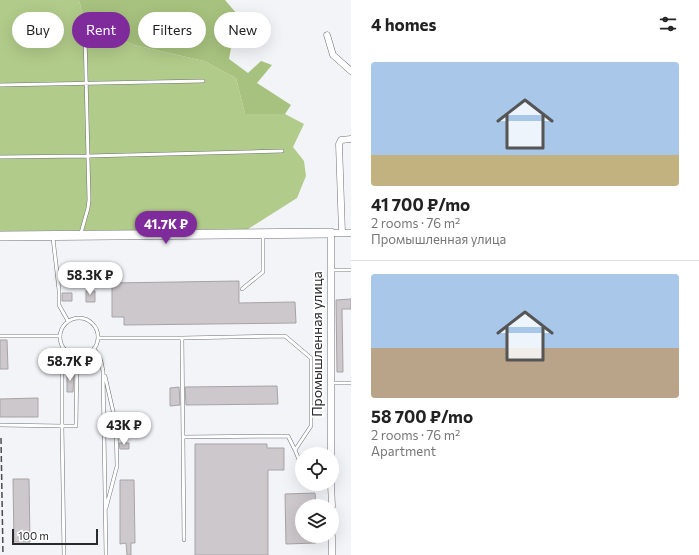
<!DOCTYPE html>
<html lang="en">
<head>
<meta charset="utf-8">
<style>
  body { margin:0; font-family:Commissioner,sans-serif; background:#f6f6f6; color:#222; height:100vh; display:flex; flex-direction:column; font-size:15px; white-space:nowrap }
  * { box-sizing:border-box; margin:0 }
  p { font-size:13px; color:#767676 }
  .icon { flex:none; width:22px; height:22px; fill:none; stroke:currentColor; stroke-width:2; stroke-linecap:round; stroke-linejoin:round }
  .map { position:relative; flex:1; overflow:hidden }
  .drawer { display:flex; flex-direction:column; background:#fff; width:348px }
  .drawer>* { flex:none }
  .hud { position:absolute; left:12px; top:12px; width:279px; height:36px; display:flex; gap:8px }
  .buttons { position:absolute; left:295px; top:447px; display:grid; gap:8px }
  .buttons a { display:grid; place-items:center; width:44px; height:44px; border-radius:50%; background:#fff; box-shadow:0 4px 16px #0002; font-size:20px }
  .scale { position:absolute; left:12px; bottom:10px; width:86px; box-sizing:border-box; padding-left:4px; border:2px solid #2b2b2d; border-top:0; font-size:11px; line-height:14px; white-space:nowrap; color:#2b2b2d; -webkit-text-stroke:3px #fff; paint-order:stroke }
  .price { position:absolute; translate:-50% -34px; padding:0 9px; border-radius:14px; background:#fff; color:#222; font-size:13px; line-height:26px; filter:drop-shadow(0 1px 2px #0008) }
  .price::after { content:''; position:absolute; left:50%; top:24px; width:12px; height:9px; margin-left:-6px; background:inherit; clip-path:polygon(0 0,100% 0,50% 100%) }
  .price.active { background:#7f2b9b; color:#fff }
  ul { padding:0; list-style:none }
  li { display:grid; align-content:center; gap:8px; height:212px; padding:0 20px }
  li+li { border-top:1px solid #e0e0e0 }
  li span { display:grid; place-items:center; height:124px; border-radius:4px; color:#555 }
  li>.icon { margin-inline-start:auto }
  span .icon { width:72px; height:72px; fill:#fffc; stroke-width:1 }
  li b { font-size:17px }
  h2 { display:flex; justify-content:space-between; align-items:center; height:48px; padding:0 20px; font-size:17px }
  .chip { padding:0 14px; border-radius:18px; background:#fff; box-shadow:0 4px 16px #0002; font-size:14px; line-height:36px }
  .chip.active { background:#7f2b9b; color:#fff }
  main { display:flex; flex:1; min-height:0 }
  .map>svg:first-child { display:block }
  .green { fill:#b1cb8a }
  .forest { fill:#a7c27e }
  .building { fill:#cdc8cb; stroke:#a7a3a5 }
  .lines { fill:none; stroke-linecap:round; stroke-linejoin:round }
  .lane-casing { stroke:#6e7074; stroke-width:4 }
  .street-casing { stroke:#6e7074; stroke-width:7 }
  .secondary-casing { stroke:#6e7074; stroke-width:10 }
  .lane { stroke:#fff; stroke-width:3 }
  .street { stroke:#fff; stroke-width:6 }
  .secondary { stroke:#fff; stroke-width:9 }
  .rail { stroke:#4b4c4e; stroke-width:1.5; stroke-dasharray:6 3; stroke-linecap:butt }
  .labels { text-anchor:middle; stroke-width:4; stroke-linejoin:round; paint-order:stroke }
  .street-label { font-size:14px; fill:#2b2b2d; stroke:#fff }
</style>
</head>
<body>
<main>
<div class="map">
<svg width="351" height="555" viewBox="0 0 351 555">
  <rect width="100%" height="100%" fill="#f2f4f8"/>
  <path class="green" d="M 0,0 L 79,0 L 85,24 L 134,45 L 204,61 L 236,78 L 245,114 L 285,114 L 304,124 L 293,147 L 304,161 L 306,176 L 297,198 L 248,229 L 0,231 Z"/>
  <path class="forest" d="M 79,0 L 225,0 L 237,14 L 229,59 L 248,73 L 261,61 L 272,65 L 257,83 L 291,105 L 285,114 L 245,114 L 236,78 L 204,61 L 134,45 L 85,24 Z"/>
  <path class="building" d="M 239,281 L 239,303 L 295,302 L 296,323 L 124,325 L 124,317 L 112,317 L 112,283 Z
    M 86,291 L 95,291 L 95,302 L 86,302 Z
    M 62,293 L 72,293 L 72,301 L 62,301 Z
    M 351,299 L 351,309 L 342,309 L 343,372 L 337,372 L 336,300 Z
    M 0,340 L 7,340 L 8,369 L 0,369 Z
    M 67,373 L 73,373 L 73,375 L 74,375 L 73,392 L 67,392 Z
    M 277,386 L 278,404 L 186,405 L 185,387 Z
    M 179,387 L 180,405 L 170,406 L 170,388 Z
    M 38,398 L 38,417 L 0,417 L 0,399 Z
    M 119,443 L 129,443 L 129,449 L 120,449 Z
    M 195,444 L 267,444 L 267,448 L 284,448 L 284,470 L 268,470 L 268,555 L 195,555 Z
    M 13,479 L 29,479 L 30,542 L 14,542 Z
    M 120,480 L 134,480 L 135,543 L 131,543 L 131,555 L 127,555 L 126,543 L 120,544 Z
    M 315,493 L 316,506 L 302,506 L 302,536 L 316,536 L 316,543 L 286,544 L 285,494 Z"/>
  <g class="lines">
    <g class="lane-casing">
      <path id="lane" d="M 0,85 L 203,81
        M 0,157 L 88,156 L 282,151
        M 81,233 L 88,208 L 89,200 L 85,34
        M 53,238 L 59,290 L 59,305 L 68,321
        M 331,270 L 351,270
        M 242,289 L 263,272 L 263,235
        M60 337a19 19 0 1 1 38 0a19 19 0 1 1-38 0Z
        M 0,336 L 60,336
        M 98,338 L 182,338 L 285,336 L 311,358 L 311,426 L 295,450
        M 182,338 L 184,540
        M 94,348 L 101,361 L 103,371 L 106,555
        M 105,376 L 116,424 L 117,466 L 106,508
        M 331,383 L 351,383
        M 0,425 L 62,426 L 62,346
        M 183,437 L 288,436 L 295,450 L 302,467
        M 64,555 L 62,426 L 76,426 L 77,356"/>
    </g>
    <g class="street-casing">
      <path id="street" d="M 327,35 L 333,55 L 351,71
        M 342,233 L 339,144 L 341,140 L 351,139
        M 331,454 L 331,233 L 351,233
        M 331,484 L 332,506
        M 332,536 L 332,555"/>
    </g>
    <g class="secondary-casing">
      <path id="secondary" d="M 0,236 L 331,233"/>
    </g>
    <use href="#lane" class="lane"/>
    <use href="#street" class="street"/>
    <use href="#secondary" class="secondary"/>
    <path class="rail" d="M 1,438 L 3,555"/>
  </g>
  <g class="labels">
    <g class="street-label">
      <text transform="translate(317 344) rotate(-90)" y="5">Промышленная улица</text>
    </g>
  </g>
</svg>
<div class="buttons">
<a><svg class="icon" aria-label="locate" viewBox="0 0 24 24"><circle cx="12" cy="12" r="6"/><path d="M12 2v4M12 18v4M2 12h4M18 12h4"/></svg></a>
<a><svg class="icon" aria-label="layers" viewBox="0 0 24 24"><path d="M12 4l9 5-9 5-9-5zM3 14l9 5 9-5"/></svg></a>
</div>
<div class="scale">100 m</div>
<b class="price active" style="left:166px;top:245px">41.7K ₽</b>
<b class="price" style="left:90px;top:296px">58.3K ₽</b>
<b class="price" style="left:70px;top:382px">58.7K ₽</b>
<b class="price" style="left:124px;top:446px">43K ₽</b>
<div class="hud">
<a class="chip">Buy</a>
<a class="chip active">Rent</a>
<a class="chip">Filters</a>
<a class="chip">New</a>
</div>
</div>
<section class="drawer">
<h2>4 homes<svg class="icon" aria-label="filters" viewBox="0 0 24 24"><path d="M4 7h16M4 17h16"/><circle cx="9" cy="7" r="2"/><circle cx="15" cy="17" r="2"/></svg></h2>
<ul>
<li><span style="background:linear-gradient(#a9c7e8 75%,#c2b280 0)"><svg class="icon" aria-label="home" viewBox="0 0 24 24"><path d="M3 11l9-7 9 7M6 9v11h12V9"/></svg></span><div><b>41 700 ₽/mo</b><p>2 rooms · 76 m²</p><p>Промышленная улица</p></div></li>
<li><span style="background:linear-gradient(#a9c7e8 60%,#b9a48a 0)"><svg class="icon" aria-label="home" viewBox="0 0 24 24"><path d="M3 11l9-7 9 7M6 9v11h12V9"/></svg></span><div><b>58 700 ₽/mo</b><p>2 rooms · 76 m²</p><p>Apartment</p></div></li>
</ul>
</section>
</main>
</body>
</html>
